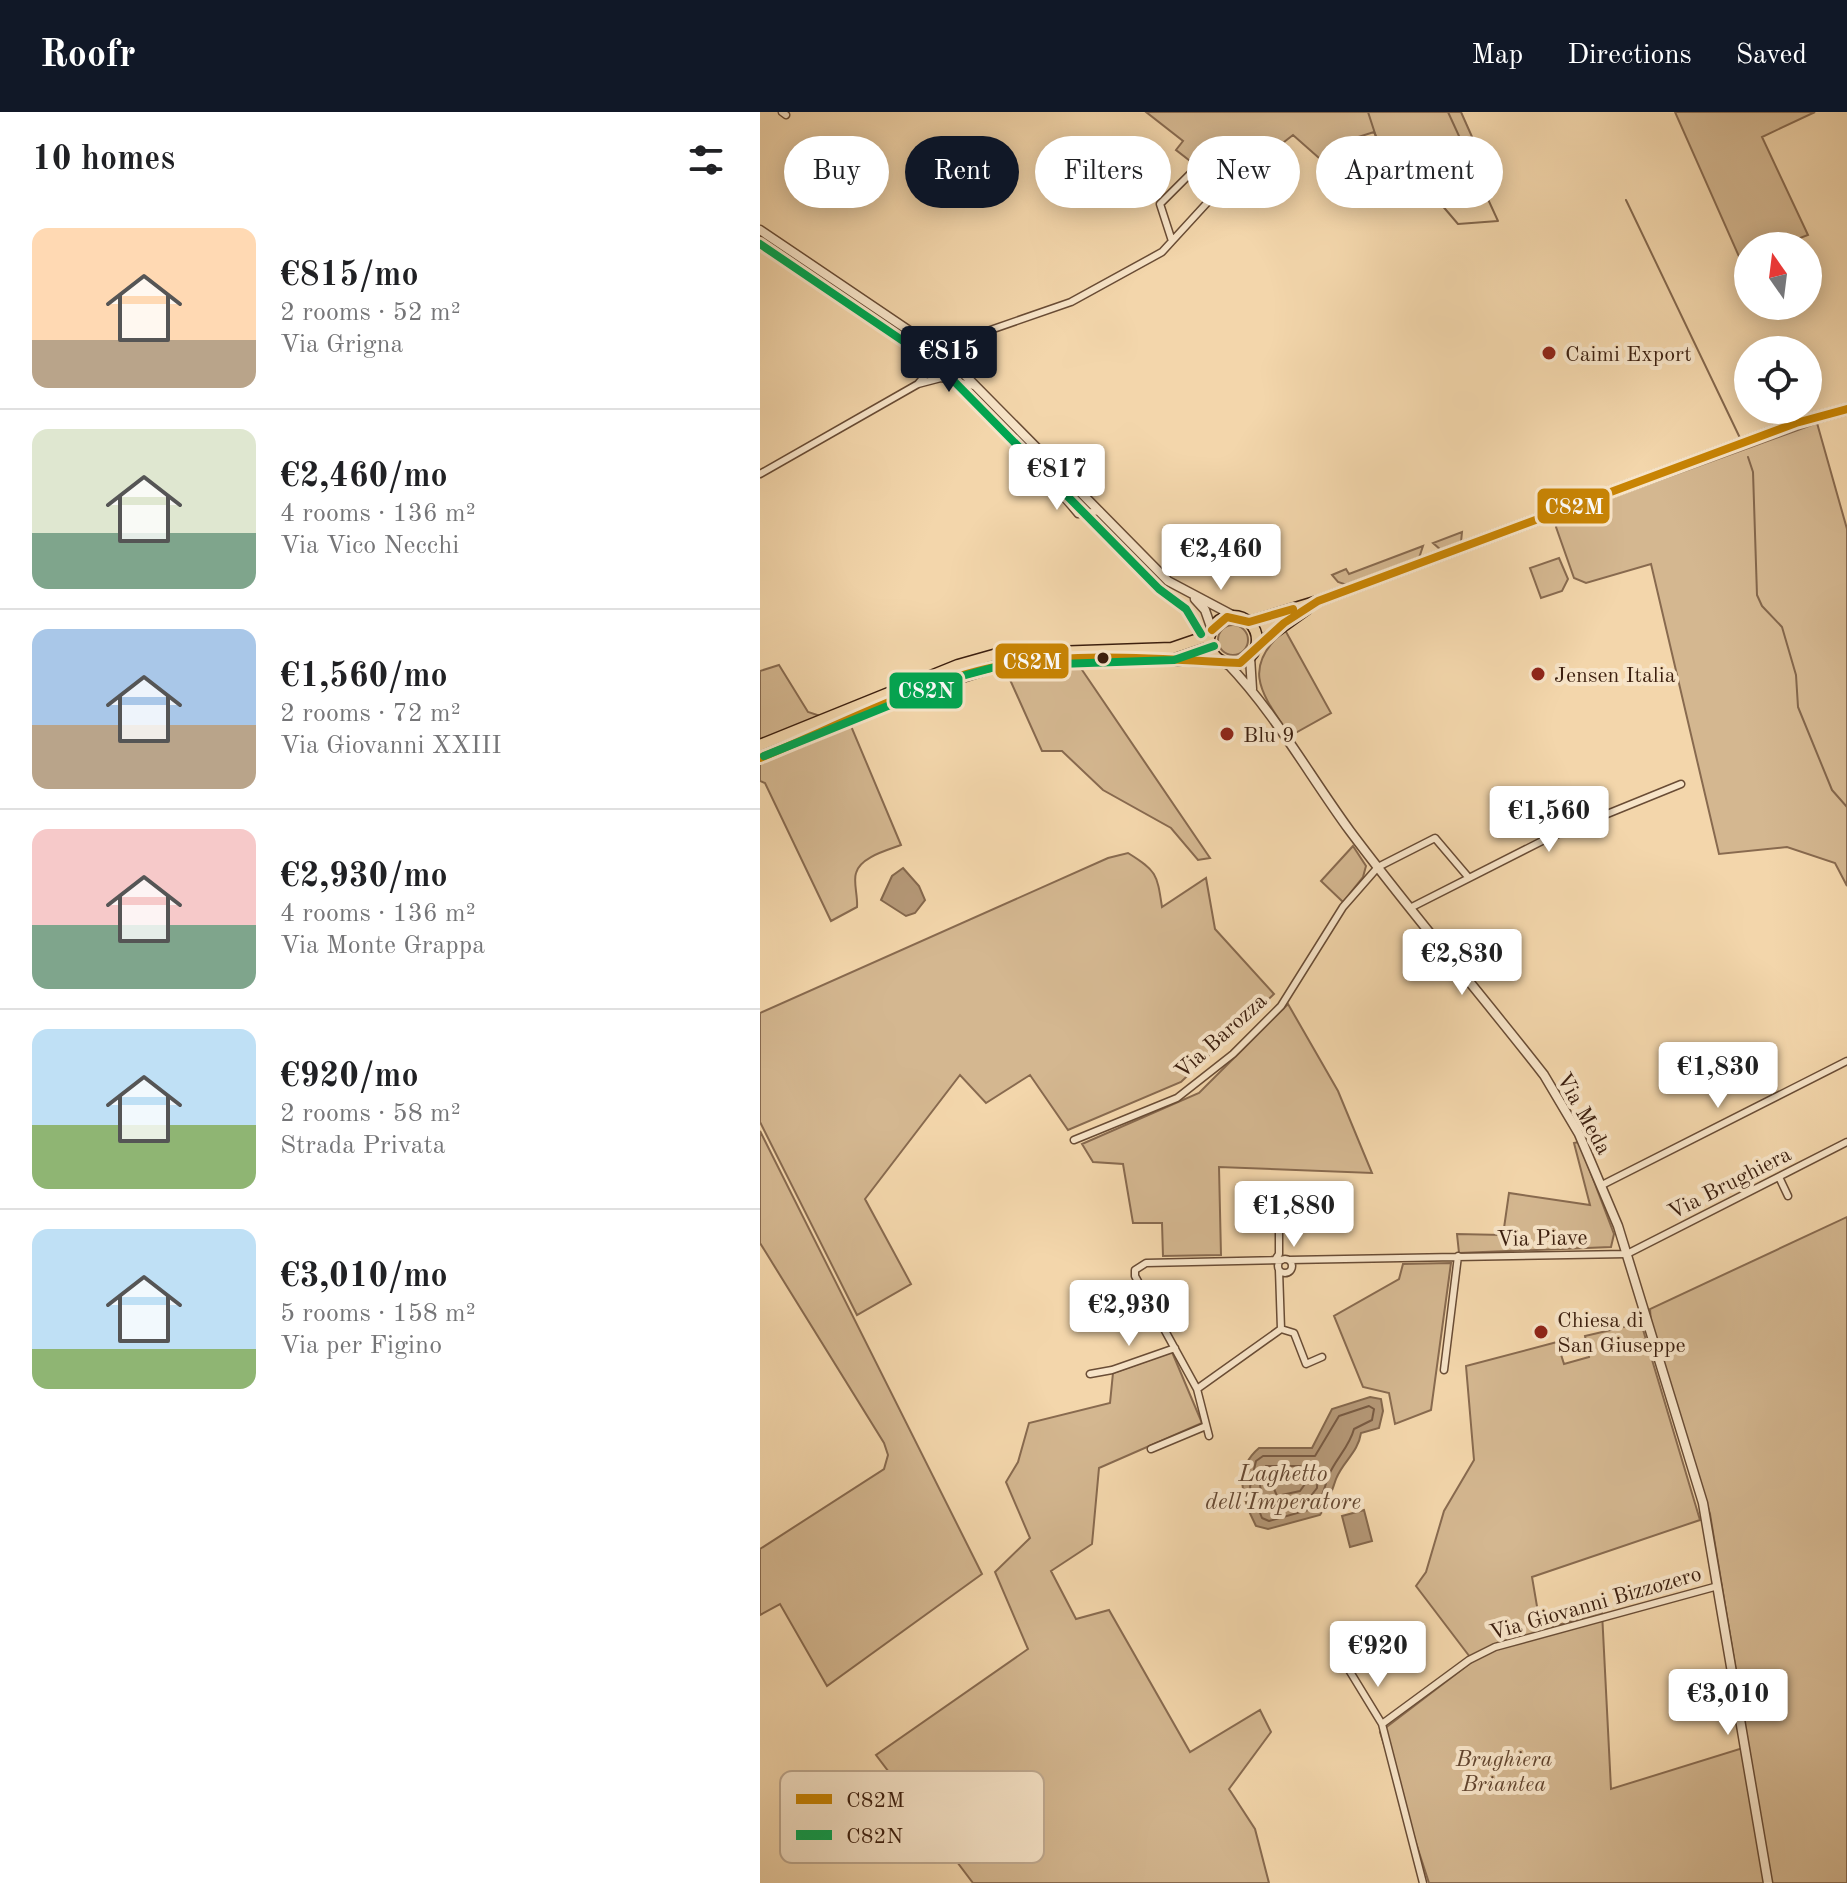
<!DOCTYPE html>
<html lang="en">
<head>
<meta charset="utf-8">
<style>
  body { margin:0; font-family:"Old Standard TT",serif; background:#f2f2f2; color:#202124; height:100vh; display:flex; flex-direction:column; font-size:30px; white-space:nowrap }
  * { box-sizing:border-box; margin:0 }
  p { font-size:26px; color:#757577 }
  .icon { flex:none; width:44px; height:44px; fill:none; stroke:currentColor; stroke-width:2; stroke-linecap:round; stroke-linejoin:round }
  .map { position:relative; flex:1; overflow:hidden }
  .side { display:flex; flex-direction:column; background:#fff; width:760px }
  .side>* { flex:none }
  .banner { position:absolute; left:24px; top:24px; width:760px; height:72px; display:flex; gap:16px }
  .needle { width:52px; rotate:346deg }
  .controls { position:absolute; left:974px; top:120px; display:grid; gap:16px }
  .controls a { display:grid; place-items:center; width:88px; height:88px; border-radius:50%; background:#fff; box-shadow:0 4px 20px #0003; font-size:40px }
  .price { position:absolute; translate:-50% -68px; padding:0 18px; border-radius:8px; background:#fff; color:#222; font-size:26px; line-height:52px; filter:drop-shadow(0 2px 4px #0008) }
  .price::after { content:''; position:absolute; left:50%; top:48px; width:24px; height:18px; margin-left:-12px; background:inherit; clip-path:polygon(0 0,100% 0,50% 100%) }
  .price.on { background:#111827; color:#fff }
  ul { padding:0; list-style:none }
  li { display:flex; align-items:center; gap:24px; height:200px; padding:0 32px }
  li+li { border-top:2px solid #e0e0e0 }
  li span { display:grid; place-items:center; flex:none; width:224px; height:160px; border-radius:16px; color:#555 }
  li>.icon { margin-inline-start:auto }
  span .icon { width:96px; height:96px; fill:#fffc; stroke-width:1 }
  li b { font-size:34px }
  h2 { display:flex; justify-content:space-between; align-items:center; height:96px; padding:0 32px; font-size:34px }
  .pill { padding:0 28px; border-radius:36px; background:#fff; box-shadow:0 4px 20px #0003; font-size:28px; line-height:72px }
  .pill.on { background:#111827; color:#fff }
  header { display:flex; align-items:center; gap:48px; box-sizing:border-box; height:112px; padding:0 40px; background:#111827; color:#fff }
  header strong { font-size:38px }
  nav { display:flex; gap:44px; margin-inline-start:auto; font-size:28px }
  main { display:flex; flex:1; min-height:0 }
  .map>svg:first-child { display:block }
  .green { fill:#d4b790; stroke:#886a4f; stroke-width:2 }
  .water { fill:#b49776; stroke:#84674c; stroke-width:2 }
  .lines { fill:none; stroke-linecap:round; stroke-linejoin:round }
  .shore { stroke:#785a42; stroke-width:2 }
  .stream { stroke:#84674c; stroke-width:2 }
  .minor-casing { stroke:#694c35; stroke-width:9 }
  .tertiary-casing { stroke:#694c35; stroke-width:11 }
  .primary-casing { stroke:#3b1e0e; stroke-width:13 }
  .minor { stroke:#f7e4c8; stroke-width:6 }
  .tertiary { stroke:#f7e4c8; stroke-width:8 }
  .primary { stroke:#f3d6ab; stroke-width:10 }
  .bus-1-casing { stroke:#f7e4c8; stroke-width:14 }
  .bus-2-casing { stroke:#f7e4c8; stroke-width:14 }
  .bus-1 { stroke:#c88404; stroke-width:8 }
  .bus-2 { stroke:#00a651; stroke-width:8 }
  .poi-dot { fill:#8f2418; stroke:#f7e4c8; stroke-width:3 }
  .bus-dot { fill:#3b1e0e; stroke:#f7e4c8; stroke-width:3 }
  .labels { text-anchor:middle; stroke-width:8; stroke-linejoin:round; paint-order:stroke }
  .poi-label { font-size:22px; fill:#3b1e0e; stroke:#f7e4c8; text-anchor:start }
  .street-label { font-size:22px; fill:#3b1e0e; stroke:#f7e4c8 }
  .park-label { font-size:22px; font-style:italic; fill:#61442e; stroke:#f7e4c8 }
  .water-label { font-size:24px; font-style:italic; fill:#654832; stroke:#f7e4c8 }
  .key { fill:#f7e4c8; stroke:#bfa990; stroke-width:2 }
  .key-label { font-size:22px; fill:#3b1e0e }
  .line-badge { stroke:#f7e4c8; stroke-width:3 }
  .badge-label { font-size:22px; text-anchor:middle; font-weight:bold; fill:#fff }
</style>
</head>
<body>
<header>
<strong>Roofr</strong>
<nav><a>Map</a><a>Directions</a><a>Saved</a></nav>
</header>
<main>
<section class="side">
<h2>10 homes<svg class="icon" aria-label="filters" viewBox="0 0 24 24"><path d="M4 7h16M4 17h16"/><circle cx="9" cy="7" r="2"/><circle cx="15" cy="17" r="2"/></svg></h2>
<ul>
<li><span style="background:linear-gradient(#ffd9b3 70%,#b9a48a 0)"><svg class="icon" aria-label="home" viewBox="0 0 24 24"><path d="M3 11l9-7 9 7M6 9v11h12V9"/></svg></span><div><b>€815/mo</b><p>2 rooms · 52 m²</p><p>Via Grigna</p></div></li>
<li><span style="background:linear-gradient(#dfe7d0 65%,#7fa58c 0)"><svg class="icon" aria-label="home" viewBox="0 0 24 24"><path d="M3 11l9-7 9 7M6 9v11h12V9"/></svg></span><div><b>€2,460/mo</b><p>4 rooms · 136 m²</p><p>Via Vico Necchi</p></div></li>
<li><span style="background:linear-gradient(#a9c7e8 60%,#b9a48a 0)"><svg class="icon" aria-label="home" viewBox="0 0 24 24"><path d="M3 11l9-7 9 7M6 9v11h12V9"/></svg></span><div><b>€1,560/mo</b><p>2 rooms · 72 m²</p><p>Via Giovanni XXIII</p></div></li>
<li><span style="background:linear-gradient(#f6c9c9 60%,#7fa58c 0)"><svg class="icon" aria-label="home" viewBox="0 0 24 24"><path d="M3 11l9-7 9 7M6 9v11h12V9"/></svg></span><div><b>€2,930/mo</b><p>4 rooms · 136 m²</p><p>Via Monte Grappa</p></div></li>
<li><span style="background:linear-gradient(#bfe0f5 60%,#8fb573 0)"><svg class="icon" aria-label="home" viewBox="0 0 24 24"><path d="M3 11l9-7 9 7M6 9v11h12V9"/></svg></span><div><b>€920/mo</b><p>2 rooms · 58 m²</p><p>Strada Privata</p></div></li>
<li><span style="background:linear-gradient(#bfe0f5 75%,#8fb573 0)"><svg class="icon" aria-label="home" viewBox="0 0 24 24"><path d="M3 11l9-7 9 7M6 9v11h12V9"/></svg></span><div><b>€3,010/mo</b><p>5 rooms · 158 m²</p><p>Via per Figino</p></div></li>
</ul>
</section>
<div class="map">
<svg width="1087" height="1771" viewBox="0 0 1087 1771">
  <rect width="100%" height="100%" fill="#f3d6ab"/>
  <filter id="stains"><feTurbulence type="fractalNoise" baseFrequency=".0025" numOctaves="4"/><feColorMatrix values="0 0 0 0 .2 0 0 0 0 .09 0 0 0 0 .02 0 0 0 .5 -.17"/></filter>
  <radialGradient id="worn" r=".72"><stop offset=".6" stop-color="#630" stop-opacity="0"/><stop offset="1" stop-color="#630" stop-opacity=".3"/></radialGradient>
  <path class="green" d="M 386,0 L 701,0 L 733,72 L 670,93 L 641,78 L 614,20 L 592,27 L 593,76 L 533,23 L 465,76 L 416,38 L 423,29 Z
    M 915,0 L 1055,0 L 1002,25 L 1048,123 L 1019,134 L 988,134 L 988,146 L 981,149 Z
    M 1057,311 L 1087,417 L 1087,774 L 1075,751 L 1027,735 L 959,742 L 891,452 L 826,471 L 814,466 L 796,415 L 799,406 L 809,401 Z
    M 702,420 L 701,430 L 681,438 L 673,431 Z
    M 663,434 L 659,446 L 587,473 L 578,470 L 572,463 L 586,457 L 589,462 Z
    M 799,446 L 808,467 L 802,479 L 781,486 L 770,456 Z
    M458 528a15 15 0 1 1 30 0a15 15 0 1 1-30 0Z
    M 525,518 L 571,601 L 530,624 C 503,583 479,557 525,518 Z
    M 318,552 L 450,746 L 438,748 L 411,716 L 343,678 L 302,639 L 282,639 L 247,561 Z
    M 19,553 L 48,600 L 91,614 L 141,733 C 128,738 100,745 96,761 C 93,770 98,784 97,795 L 71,809 L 5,671 L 0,669 L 0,559 Z
    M 593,734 L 606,754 L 603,765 L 583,790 L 561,769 Z
    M 368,741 C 397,759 397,762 402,795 L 446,766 L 455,817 L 514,882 L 421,970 L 308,1018 L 270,963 L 226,991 L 200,963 L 105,1087 L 151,1172 L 97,1203 L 0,1010 L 0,901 L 348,746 Z
    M 528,892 L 578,979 L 612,1061 L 459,1055 L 461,1143 L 403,1144 L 402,1111 L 373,1111 L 363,1052 L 333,1050 L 322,1032 L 439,981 Z
    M 0,1019 L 222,1462 L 67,1574 L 20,1492 L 0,1503 L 0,1437 L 124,1357 L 128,1343 L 124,1331 L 0,1131 Z
    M 819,1030 L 854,1122 L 851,1135 L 699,1141 L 697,1122 L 743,1123 L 749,1081 L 830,1093 L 814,1031 Z
    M 1087,1105 L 1087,1771 L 1011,1771 L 950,1402 L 891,1211 L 890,1197 Z
    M 691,1151 L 671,1298 L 635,1312 L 629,1281 L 603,1275 L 574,1204 L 639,1167 L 643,1152 Z
    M 881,1211 L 940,1408 L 772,1465 L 781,1518 L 842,1500 L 851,1677 L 986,1635 L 1008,1771 L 669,1771 L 620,1620 L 713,1549 L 656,1474 L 666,1460 L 684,1399 L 714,1348 L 706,1254 L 797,1230 L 804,1252 L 829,1245 L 825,1224 Z
    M 412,1240 L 442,1311 L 339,1356 L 332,1432 L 291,1459 L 316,1507 L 349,1498 L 430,1640 L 500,1598 L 511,1620 L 469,1677 L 495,1717 L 509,1771 L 213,1771 L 116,1643 L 268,1537 L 235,1460 L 270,1426 L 246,1370 L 258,1350 L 269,1311 L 350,1291 L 353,1261 Z"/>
  <path class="water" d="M 143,756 L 159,774 L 165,788 L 155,801 L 146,804 L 121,788 L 132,764 Z
    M 610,1285 L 621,1287 L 623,1299 L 619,1316 L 601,1321 C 598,1341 583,1349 576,1367 C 571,1381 569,1390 560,1403 L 508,1417 L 496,1414 C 482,1387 473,1358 499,1336 L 552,1336 L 572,1297 Z
    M 604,1398 L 612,1429 L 590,1435 L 582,1404 Z"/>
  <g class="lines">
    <path class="shore" d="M 609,1294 L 614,1297 L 612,1308 L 594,1317 C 589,1336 575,1347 568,1365 C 564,1377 563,1385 555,1396 L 509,1409 L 502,1406 L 490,1375 L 496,1349 L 503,1344 L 555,1344 L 579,1304 Z
      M 506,1354 L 558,1354 L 557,1376 L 547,1389 L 509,1398 C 501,1386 495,1365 506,1354 Z
      M 516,1366 L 542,1367 L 545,1372 L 540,1379 L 517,1384 L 512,1372 Z"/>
    <path class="stream" d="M 608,0 L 621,40 L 669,78 L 698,112 L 738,109 L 688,0
      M 866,88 L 980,326
      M 988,345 L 993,360 L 997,483 L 1002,494 L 1022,515 L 1036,563 L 1038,595 L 1072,678 L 1087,695"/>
    <g class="minor-casing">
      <path id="minor" d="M 22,0 L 26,3
        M 200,256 L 200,238 L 216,223
        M 168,260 C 180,250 179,238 191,228
        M 181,266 L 200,238
        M 158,272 L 168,260 L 161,226 L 191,228 L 216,223 L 311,190 L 402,140 L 457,80 L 434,58 L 400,92 L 412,129
        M 300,357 L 296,376 L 318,402 L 340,399
        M 0,362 L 158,272 L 181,266 L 214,274
        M 650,796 L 788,726 L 921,672
        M 314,1028 L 417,986 L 473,942 L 521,894 L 583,795 L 618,755 L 675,726 L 709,766
        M 1019,1065 L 1028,1084
        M 842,1073 L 1087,949
        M518 1154a7 7 0 1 1 14 0a7 7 0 1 1-14 0Z
        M 515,1148 L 519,1142 L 519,1116
        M 529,1148 L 867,1142 L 1087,1030
        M 521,1217 L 534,1221 L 546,1252 L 562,1245
        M 684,1258 L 698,1144
        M 330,1262 L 352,1258 L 415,1236
        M 437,1277 L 521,1217 L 519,1158
        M 449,1324 L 437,1277 L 375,1164 L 375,1158 L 386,1151 L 522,1148
        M 391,1337 L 446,1314
        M 589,1558 L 622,1612
        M 663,1771 L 622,1612 L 709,1548 L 735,1535 L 958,1474"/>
    </g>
    <g class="tertiary-casing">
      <path id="tertiary" d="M 0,118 L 185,243 L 408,469 L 474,504
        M 435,487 L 445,498 L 452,518
        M 490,545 L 492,577
        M 467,551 C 515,601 549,663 590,719 C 652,802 720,881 784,963 L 819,1022 L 858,1114 L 943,1391 L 1008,1771"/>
    </g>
    <g class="primary-casing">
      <path id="primary" d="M449 528a24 24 0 1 1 48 0a24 24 0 1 1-48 0Z
        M 489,510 L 558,489 L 1036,311 L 1087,297
        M 497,533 L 547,497
        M 0,633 L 198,553 L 237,542 L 412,536 L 450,523
        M 0,646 L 177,573 L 233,555 L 328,547 L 462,549"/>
    </g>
    <use href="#minor" class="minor"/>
    <use href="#tertiary" class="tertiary"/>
    <use href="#primary" class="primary"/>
    <g class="bus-1-casing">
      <path id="bus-1" d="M 452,518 L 467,505 L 489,510 L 533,497
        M 0,646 C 71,617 161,570 235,555 C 311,539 402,547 480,551 L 524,511 L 558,489 L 1036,311 L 1087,297"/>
    </g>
    <g class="bus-2-casing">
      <path id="bus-2" d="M 0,132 L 177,252 L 399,477 L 426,497 L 441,522
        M 4,644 L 202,564 L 239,554 L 414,548 L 454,534"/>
    </g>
    <use href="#bus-1" class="bus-1"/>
    <use href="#bus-2" class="bus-2"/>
  </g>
  <g class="poi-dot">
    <circle cx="789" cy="241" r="8"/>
    <circle cx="778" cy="562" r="8"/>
    <circle cx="467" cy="622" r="8"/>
    <circle cx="781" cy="1220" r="8"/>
  </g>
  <circle class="bus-dot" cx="343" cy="546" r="7"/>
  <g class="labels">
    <g class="poi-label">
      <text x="805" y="249">Caimi Export</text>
      <text x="794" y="570">Jensen Italia</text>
      <text x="483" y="630">Blu 9</text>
      <text x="797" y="1215">Chiesa di<tspan x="797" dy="25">San Giuseppe</tspan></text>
    </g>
    <g class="street-label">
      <text transform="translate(460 923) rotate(-42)" y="8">Via Barozza</text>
      <text transform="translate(825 1001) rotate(61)" y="8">Via Meda</text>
      <text transform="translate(969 1070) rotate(-27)" y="8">Via Brughiera</text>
      <text transform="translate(782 1125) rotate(-1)" y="8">Via Piave</text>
      <text transform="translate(835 1490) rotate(-16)" y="8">Via Giovanni Bizzozero</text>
    </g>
    <g class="park-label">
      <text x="744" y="1654">Brughiera<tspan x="744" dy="25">Briantea</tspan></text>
    </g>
    <g class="water-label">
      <text x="523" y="1369">Laghetto<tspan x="523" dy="28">dell'Imperatore</tspan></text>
    </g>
  </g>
  <rect x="20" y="1659" width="264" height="92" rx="12" class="key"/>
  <rect x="36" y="1682" width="36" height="10" fill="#c88404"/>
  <rect x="36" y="1718" width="36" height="10" fill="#00a651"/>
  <g class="key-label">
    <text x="86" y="1695">C82M</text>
    <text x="86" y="1731">C82N</text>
  </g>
  <g class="line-badge">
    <rect x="776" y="375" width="75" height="38" rx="8" fill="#c88404"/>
    <rect x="234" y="530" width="76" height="38" rx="8" fill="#c88404"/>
    <rect x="128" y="559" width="76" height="39" rx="8" fill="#00a651"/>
  </g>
  <g class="badge-label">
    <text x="814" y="402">C82M</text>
    <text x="272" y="557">C82M</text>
    <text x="166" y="586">C82N</text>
  </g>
  <rect width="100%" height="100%" filter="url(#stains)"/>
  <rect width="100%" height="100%" fill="url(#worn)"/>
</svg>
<div class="controls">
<a><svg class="needle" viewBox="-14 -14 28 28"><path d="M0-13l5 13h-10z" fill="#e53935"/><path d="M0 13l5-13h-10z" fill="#757577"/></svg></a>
<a><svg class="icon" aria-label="locate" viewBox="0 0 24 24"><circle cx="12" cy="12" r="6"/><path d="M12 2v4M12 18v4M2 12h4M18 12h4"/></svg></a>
</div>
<b class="price on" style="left:189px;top:282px">€815</b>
<b class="price" style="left:297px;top:400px">€817</b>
<b class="price" style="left:461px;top:480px">€2,460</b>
<b class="price" style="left:789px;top:742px">€1,560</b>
<b class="price" style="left:702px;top:885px">€2,830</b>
<b class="price" style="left:958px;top:998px">€1,830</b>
<b class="price" style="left:534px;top:1137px">€1,880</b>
<b class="price" style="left:369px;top:1236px">€2,930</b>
<b class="price" style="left:618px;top:1577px">€920</b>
<b class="price" style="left:968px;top:1625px">€3,010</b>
<div class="banner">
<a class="pill">Buy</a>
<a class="pill on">Rent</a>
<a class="pill">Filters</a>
<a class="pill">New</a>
<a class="pill">Apartment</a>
</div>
</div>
</main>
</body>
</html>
